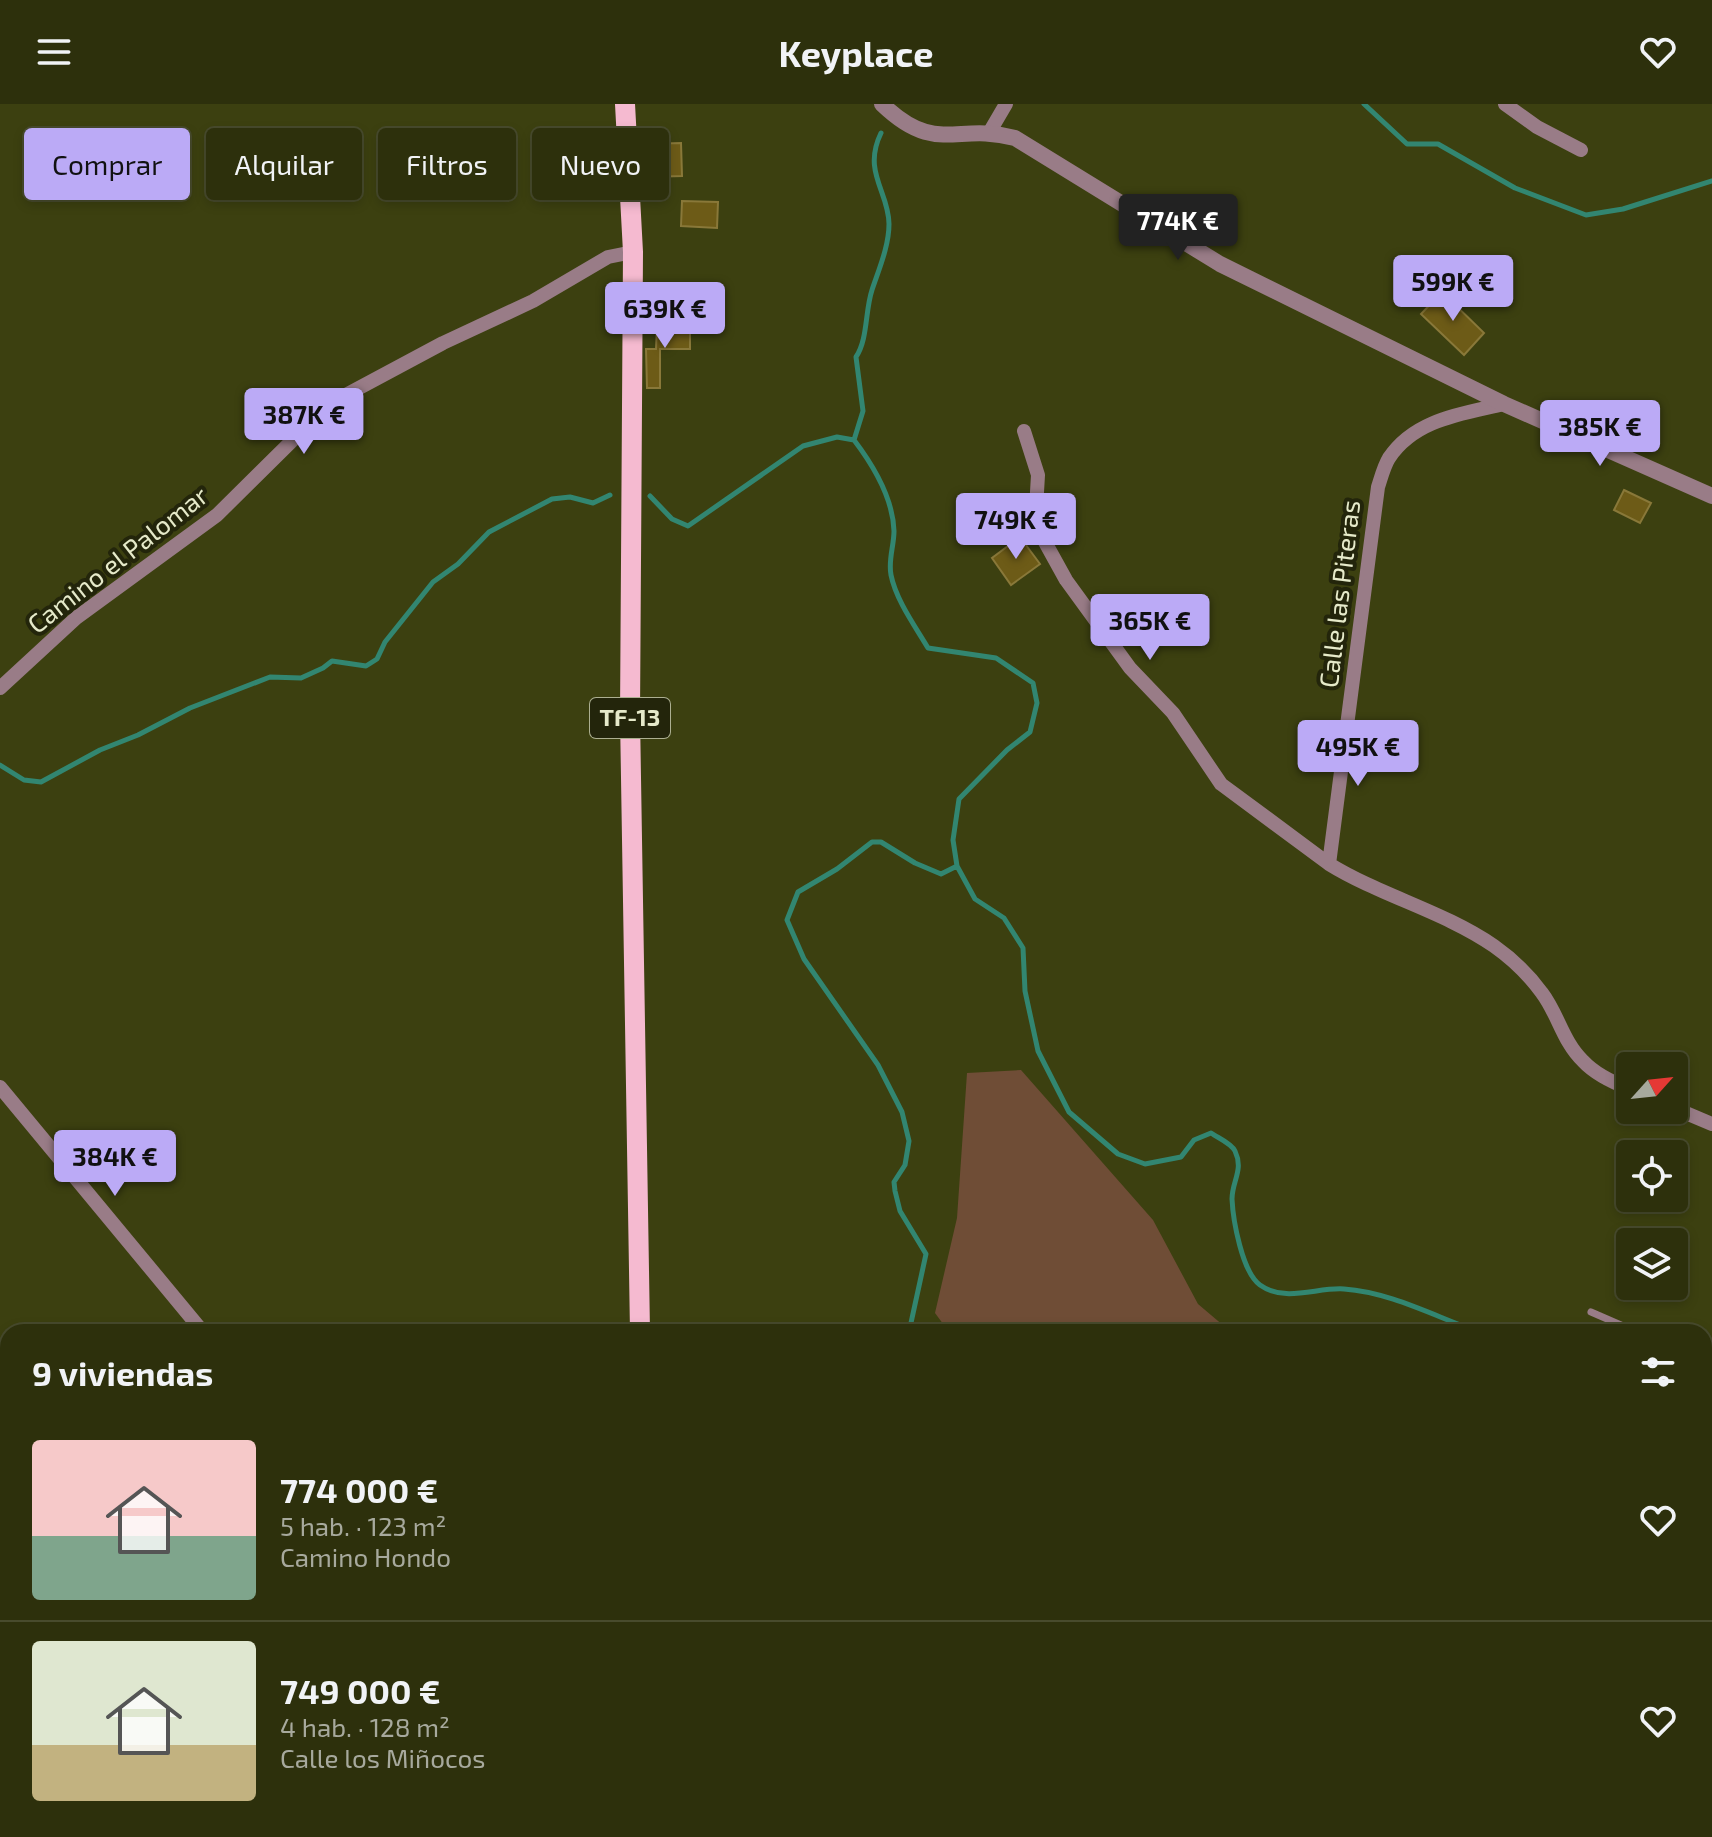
<!DOCTYPE html>
<html lang="es">
<head>
<meta charset="utf-8">
<style>
  body { margin:0; font-family:"Exo 2",sans-serif; background:#353815; color:#f1f3f6; height:100vh; display:flex; flex-direction:column; font-size:30px; white-space:nowrap }
  * { box-sizing:border-box; margin:0 }
  p { font-size:26px; color:#a7a99d }
  .icon { flex:none; width:44px; height:44px; fill:none; stroke:currentColor; stroke-width:2; stroke-linecap:round; stroke-linejoin:round }
  .map { position:relative; flex:1; overflow:hidden }
  .details { position:absolute; left:0px; top:1220px; width:1712px; height:514px; display:flex; flex-direction:column; background:#2d300c; border-radius:24px 24px 0 0; box-shadow:0 4px 12px #0003,0 0 0 2px #484b2d }
  .details>* { flex:none }
  .guide { position:absolute; left:24px; top:24px; width:800px; height:72px; display:flex; gap:16px }
  .needle { width:52px; rotate:63deg }
  .tools { position:absolute; left:1616px; top:948px; display:grid; gap:16px }
  .tools a { display:grid; place-items:center; width:72px; height:72px; border-radius:8px; background:#2d300c; box-shadow:0 4px 12px #0003,0 0 0 2px #484b2d; font-size:40px }
  .price { position:absolute; translate:-50% -68px; padding:0 18px; border-radius:8px; background:#bbaaf6; color:#111; font-size:26px; line-height:52px; filter:drop-shadow(0 2px 4px #0008) }
  .price::after { content:''; position:absolute; left:50%; top:48px; width:24px; height:18px; margin-left:-12px; background:inherit; clip-path:polygon(0 0,100% 0,50% 100%) }
  .price.active { background:#222; color:#fff }
  ul { padding:0; list-style:none }
  li { display:flex; align-items:center; gap:24px; height:200px; padding:0 32px }
  li+li { border-top:2px solid #484b2d }
  li span { display:grid; place-items:center; flex:none; width:224px; height:160px; border-radius:8px; color:#555 }
  li>.icon { margin-inline-start:auto }
  span .icon { width:96px; height:96px; fill:#fffc; stroke-width:1 }
  li b { font-size:34px }
  h2 { display:flex; justify-content:space-between; align-items:center; height:96px; padding:0 32px; font-size:34px }
  .pill { padding:0 28px; border-radius:8px; background:#2d300c; box-shadow:0 4px 12px #0003,0 0 0 2px #484b2d; font-size:28px; line-height:72px }
  .pill.active { background:#bbaaf6; color:#111 }
  header { display:flex; justify-content:space-between; align-items:center; height:104px; padding:0 32px; background:#2d300c; font-size:36px; font-weight:700 }
  .map>svg:first-child { display:block }
  .green { fill:#6f4d36 }
  .lines { fill:none; stroke-linecap:round; stroke-linejoin:round }
  .stream { stroke:#328671; stroke-width:5 }
  .building { fill:#6d5b17; stroke:#897839; stroke-width:2 }
  .service { stroke:#997c87; stroke-width:7 }
  .minor { stroke:#997c87; stroke-width:14 }
  .tertiary { stroke:#997c87; stroke-width:16 }
  .secondary { stroke:#cd9fb0; stroke-width:16 }
  .primary { stroke:#f5bad0; stroke-width:20 }
  .labels { text-anchor:middle; stroke-width:8; stroke-linejoin:round; paint-order:stroke }
  .shield { fill:#23250b; stroke:#acaf91; stroke-width:2 }
  .shield-label { font-size:24px; font-weight:bold; fill:#e6eaca }
  .street-label { font-size:26px; fill:#e6eaca; stroke:#23250b }
</style>
</head>
<body>
<header><svg class="icon" aria-label="menu" viewBox="0 0 24 24"><path d="M4 6h16M4 12h16M4 18h16"/></svg>Keyplace<svg class="icon" aria-label="heart" viewBox="0 0 24 24"><path d="M12 20l-8-8c-3-5 5-10 8-4 3-6 11-1 8 4z"/></svg></header>
<div class="map">
<svg width="1712" height="1733" viewBox="0 0 1712 1733">
  <rect width="100%" height="100%" fill="#3c4010"/>
  <path class="green" d="M 1021,966 L 1153,1116 L 1198,1200 L 1231,1228 L 949,1228 L 935,1209 L 957,1114 L 967,969 Z
    M 1037,1726 L 1290,1726 L 1290,1733 L 1034,1733 Z"/>
  <g class="lines">
    <path class="stream" d="M 1364,0 L 1407,40 L 1438,40 L 1515,84 L 1586,111 L 1623,105 L 1712,77
      M 881,29 C 862,68 889,88 889,120 C 889,142 879,165 872,186 C 865,207 868,235 856,253 L 863,307 L 854,336 C 873,361 893,395 894,427 C 894,442 888,456 891,471 C 896,496 915,522 928,544 L 996,554 L 1033,579 L 1037,599 L 1030,628 L 1007,646 L 959,695 L 953,736 L 957,762 L 975,795 L 1004,814 L 1023,844 L 1025,887 L 1038,947 L 1069,1008 L 1118,1050 L 1145,1060 L 1181,1053 L 1194,1036 L 1211,1029 C 1218,1034 1231,1039 1235,1047 C 1244,1066 1232,1077 1232,1095 C 1233,1116 1242,1168 1260,1181 C 1285,1199 1317,1183 1344,1185 C 1390,1188 1436,1213 1479,1228
      M 650,392 L 672,415 L 688,422 L 803,342 L 837,333 L 854,336
      M 0,661 L 24,676 L 41,678 L 100,646 L 138,631 L 190,604 L 270,573 L 301,574 L 323,564 L 332,557 L 366,562 L 377,555 L 385,538 L 433,478 L 458,460 L 489,428 L 552,395 L 570,393 L 593,399 L 610,391
      M 909,1228 L 926,1150 L 900,1107 L 895,1087 L 894,1078 L 905,1061 L 909,1037 L 902,1008 L 878,961 L 804,855 L 787,816 L 798,788 L 837,765 L 872,738 L 881,738 L 915,759 L 941,770 L 957,762
      M 1704,1324 L 1708,1333
      M 971,1733 L 982,1726"/>
  </g>
  <path class="building" d="M 681,39 L 682,72 L 647,73 L 646,40 Z
    M 682,97 L 718,98 L 717,124 L 681,122 Z
    M 1442,188 L 1484,229 L 1464,251 L 1421,210 Z
    M 657,222 L 690,223 L 690,245 L 660,245 L 660,284 L 647,284 L 646,245 L 656,245 Z
    M 1624,386 L 1651,399 L 1640,419 L 1614,406 Z
    M 1020,433 L 1040,460 L 1011,481 L 992,454 Z"/>
  <g class="lines">
    <path class="service" d="M 1591,1208 L 1637,1228
      M 1704,1255 L 1712,1258"/>
    <path class="minor" d="M 1505,0 L 1537,23 L 1581,46
      M 989,29 L 1006,0
      M 1504,300 C 1462,310 1415,315 1389,354 C 1384,362 1381,374 1378,383 L 1329,760 C 1381,792 1443,807 1494,842 C 1511,854 1529,871 1542,889 C 1558,910 1563,938 1583,957 C 1595,970 1614,979 1630,985
      M 1024,327 L 1038,371 L 1036,405 L 1045,438 L 1066,476 L 1130,564 L 1173,609 L 1221,680 L 1329,760
      M 0,584 L 76,514 L 217,411 L 307,322 L 344,292 L 443,239 L 533,197 L 608,153 L 633,148
      M 0,983 L 203,1228
      M 1674,1004 L 1712,1020
      M 0,1489 L 8,1481
      M 556,1726 L 559,1733"/>
    <path class="tertiary" d="M 882,0 C 936,52 956,18 1015,34 L 1220,160 L 1504,300 L 1712,392"/>
    <path class="secondary" d="M 1704,1357 L 1712,1350
      M 1532,1733 L 1536,1726"/>
    <path class="primary" d="M 625,0 L 633,148 L 630,612 L 640,1228
      M 640,1733 L 640,1726"/>
  </g>
  <g class="labels">
    <rect class="shield" x="590" y="594" width="80" height="40" rx="6"/>
    <g class="shield-label">
      <text x="630" y="622">TF-13</text>
    </g>
    <g class="street-label">
      <text transform="translate(118 456) rotate(-38)" y="9">Camino el Palomar</text>
      <text transform="translate(1340 490) rotate(-83)" y="9">Calle las Piteras</text>
    </g>
  </g>
</svg>
<div class="tools">
<a><svg class="needle" viewBox="-14 -14 28 28"><path d="M0-13l5 13h-10z" fill="#e53935"/><path d="M0 13l5-13h-10z" fill="#a7a99d"/></svg></a>
<a><svg class="icon" aria-label="locate" viewBox="0 0 24 24"><circle cx="12" cy="12" r="6"/><path d="M12 2v4M12 18v4M2 12h4M18 12h4"/></svg></a>
<a><svg class="icon" aria-label="layers" viewBox="0 0 24 24"><path d="M12 4l9 5-9 5-9-5zM3 14l9 5 9-5"/></svg></a>
</div>
<b class="price active" style="left:1178px;top:158px">774K €</b>
<b class="price" style="left:1453px;top:219px">599K €</b>
<b class="price" style="left:665px;top:246px">639K €</b>
<b class="price" style="left:304px;top:352px">387K €</b>
<b class="price" style="left:1600px;top:364px">385K €</b>
<b class="price" style="left:1016px;top:457px">749K €</b>
<b class="price" style="left:1150px;top:558px">365K €</b>
<b class="price" style="left:1358px;top:684px">495K €</b>
<b class="price" style="left:115px;top:1094px">384K €</b>
<div class="guide">
<a class="pill active">Comprar</a>
<a class="pill">Alquilar</a>
<a class="pill">Filtros</a>
<a class="pill">Nuevo</a>
</div>
<section class="details">
<h2>9 viviendas<svg class="icon" aria-label="filters" viewBox="0 0 24 24"><path d="M4 7h16M4 17h16"/><circle cx="9" cy="7" r="2"/><circle cx="15" cy="17" r="2"/></svg></h2>
<ul>
<li><span style="background:linear-gradient(#f6c9c9 60%,#7fa58c 0)"><svg class="icon" aria-label="home" viewBox="0 0 24 24"><path d="M3 11l9-7 9 7M6 9v11h12V9"/></svg></span><div><b>774 000 €</b><p>5 hab. · 123 m²</p><p>Camino Hondo</p></div><svg class="icon" aria-label="heart" viewBox="0 0 24 24"><path d="M12 20l-8-8c-3-5 5-10 8-4 3-6 11-1 8 4z"/></svg></li>
<li><span style="background:linear-gradient(#dfe7d0 65%,#c2b280 0)"><svg class="icon" aria-label="home" viewBox="0 0 24 24"><path d="M3 11l9-7 9 7M6 9v11h12V9"/></svg></span><div><b>749 000 €</b><p>4 hab. · 128 m²</p><p>Calle los Miñocos</p></div><svg class="icon" aria-label="heart" viewBox="0 0 24 24"><path d="M12 20l-8-8c-3-5 5-10 8-4 3-6 11-1 8 4z"/></svg></li>
</ul>
</section>
</div>
</body>
</html>
